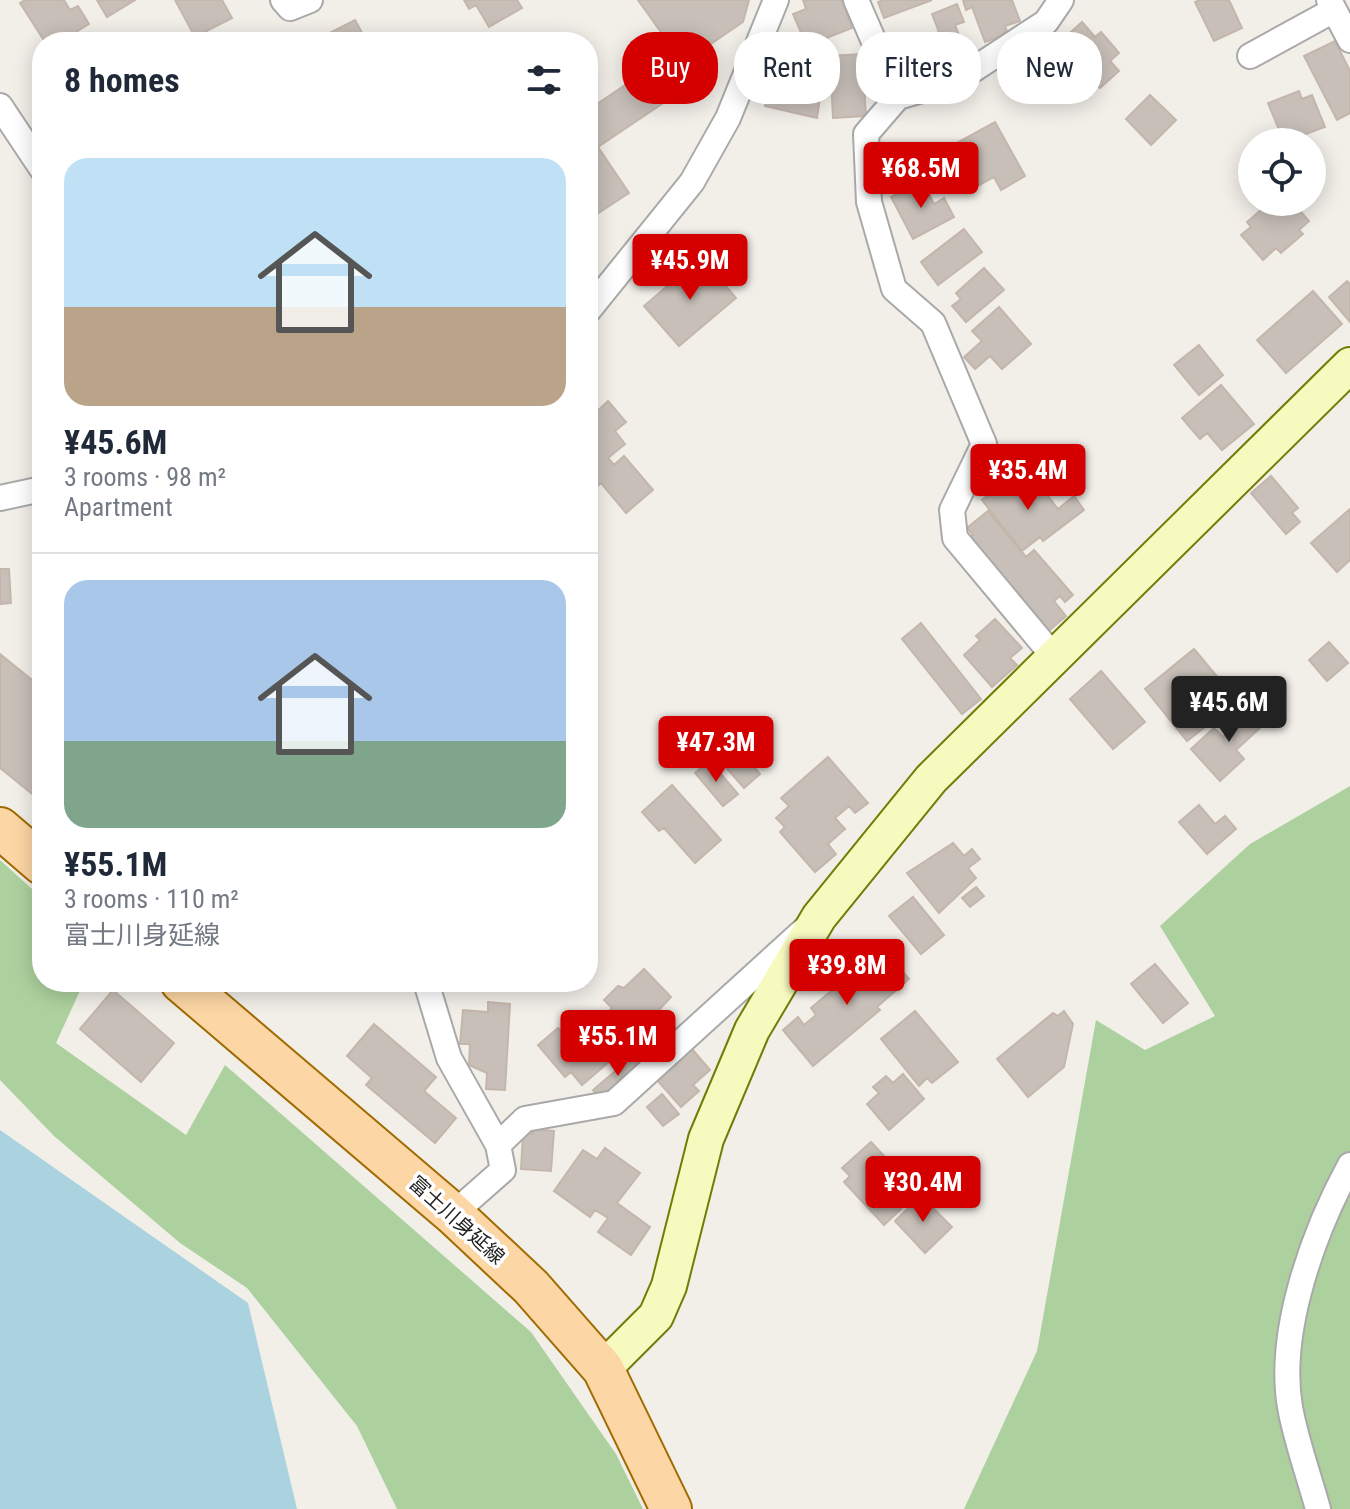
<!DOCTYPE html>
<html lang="en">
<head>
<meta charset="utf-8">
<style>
  body { margin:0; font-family:"Roboto Condensed","Noto Sans JP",sans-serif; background:#f6f6f7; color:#1f2937; height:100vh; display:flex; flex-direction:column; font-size:30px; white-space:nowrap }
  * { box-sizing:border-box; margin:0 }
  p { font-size:26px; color:#747a83 }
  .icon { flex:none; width:44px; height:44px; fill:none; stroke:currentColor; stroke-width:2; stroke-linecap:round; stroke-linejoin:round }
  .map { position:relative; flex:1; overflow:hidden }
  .drawer { position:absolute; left:32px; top:32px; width:566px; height:960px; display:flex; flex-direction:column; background:#fff; border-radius:32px; box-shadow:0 4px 20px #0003 }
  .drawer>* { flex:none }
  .top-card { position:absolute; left:622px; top:32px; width:608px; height:72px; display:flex; gap:16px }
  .buttons { position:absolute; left:1238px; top:128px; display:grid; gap:16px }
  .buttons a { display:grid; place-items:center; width:88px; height:88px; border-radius:50%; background:#fff; box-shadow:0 4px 20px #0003; font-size:40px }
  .price { position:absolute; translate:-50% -68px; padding:0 18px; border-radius:8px; background:#d40000; color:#fff; font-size:26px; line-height:52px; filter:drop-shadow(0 2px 4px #0008) }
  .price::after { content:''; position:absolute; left:50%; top:48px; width:24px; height:18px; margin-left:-12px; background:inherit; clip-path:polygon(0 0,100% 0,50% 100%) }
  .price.current { background:#222; color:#fff }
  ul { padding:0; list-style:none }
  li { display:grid; align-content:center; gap:16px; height:424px; padding:0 32px }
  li+li { border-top:2px solid #e0e1e3 }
  li span { display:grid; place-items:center; height:248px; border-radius:24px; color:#555 }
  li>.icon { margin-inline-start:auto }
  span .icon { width:144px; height:144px; fill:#fffc; stroke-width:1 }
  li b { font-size:34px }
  h2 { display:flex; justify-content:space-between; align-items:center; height:96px; padding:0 32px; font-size:34px }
  .chip { padding:0 28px; border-radius:32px; background:#fff; box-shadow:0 4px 20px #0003; font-size:28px; line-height:72px }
  .chip.current { background:#d40000; color:#fff }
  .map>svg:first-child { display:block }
  .forest { fill:#add19e }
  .water { fill:#aad3df }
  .building { fill:#c7bfb8; stroke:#c4b6ab; stroke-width:2 }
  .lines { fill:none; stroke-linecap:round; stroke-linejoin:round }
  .street-casing { stroke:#a9a9a9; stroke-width:28 }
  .secondary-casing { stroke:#707d05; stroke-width:38 }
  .primary-casing { stroke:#a06b00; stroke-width:44 }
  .street { stroke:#fff; stroke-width:24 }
  .secondary { stroke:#f7fabf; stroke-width:34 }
  .primary { stroke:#fcd6a4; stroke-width:40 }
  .labels { text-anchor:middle; stroke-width:7; stroke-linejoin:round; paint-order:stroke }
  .street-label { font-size:20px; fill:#222; stroke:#fff }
</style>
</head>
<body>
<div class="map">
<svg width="1350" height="1509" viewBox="0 0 1350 1509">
  <rect width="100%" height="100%" fill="#f2efe9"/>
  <path class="forest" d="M 1350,786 L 1350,1509 L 964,1509 L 1037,1351 L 1096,1020 L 1145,1050 L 1215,1016 L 1160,926 L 1250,844 Z
    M 0,860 L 42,898 L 42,982 L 84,982 L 56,1043 L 186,1135 L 225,1065 L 531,1332 L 616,1454 L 643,1509 L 397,1509 L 357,1426 L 247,1288 L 180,1243 L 54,1136 L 0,1080 Z"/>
  <path class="water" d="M 0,1130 L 248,1303 L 297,1509 L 0,1509 Z"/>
  <path class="building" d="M 25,0 L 64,0 L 70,10 L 78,6 L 89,24 L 60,42 L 45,42 L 20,3 Z
    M 97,0 L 135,0 L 107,17 Z
    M 175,0 L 222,0 L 232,18 L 195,37 Z
    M 464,0 L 517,0 L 522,8 L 489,27 L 476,5 L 469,9 Z
    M 638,0 L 749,0 L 743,22 L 683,63 Z
    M 803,0 L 842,0 L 852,28 L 814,43 L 809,32 L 802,35 L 793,14 L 806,9 Z
    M 883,0 L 932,0 L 884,18 L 878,2 Z
    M 963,0 L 1012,0 L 1020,21 L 1005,26 L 1008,34 L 985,42 L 972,7 L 966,10 Z
    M 1200,0 L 1229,0 L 1242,28 L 1214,41 L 1195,2 Z
    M 957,4 L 964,22 L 955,25 L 967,55 L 951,61 L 953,67 L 921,79 L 918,70 L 907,74 L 897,48 L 939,32 L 932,14 Z
    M 355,20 L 367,42 L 312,42 Z
    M 1082,22 L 1095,37 L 1101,32 L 1119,53 L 1110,61 L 1119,71 L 1100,88 L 1060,42 Z
    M 1335,41 L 1350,71 L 1350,113 L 1337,120 L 1304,56 Z
    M 862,54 L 866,116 L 833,118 L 830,56 Z
    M 661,61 L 681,91 L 598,147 L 629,193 L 597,214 L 588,201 L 588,110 Z
    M 796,72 L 823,78 L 817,118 L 765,106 L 771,73 L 794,78 Z
    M 1299,91 L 1302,99 L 1312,95 L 1325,127 L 1284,142 L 1268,103 Z
    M 1150,95 L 1176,120 L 1151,145 L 1126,119 Z
    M 995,122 L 1025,176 L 1001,190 L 994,177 L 967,192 L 944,150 Z
    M 922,181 L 934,204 L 944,198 L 954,217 L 913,239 L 891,197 Z
    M 1270,202 L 1292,202 L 1309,221 L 1299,230 L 1303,234 L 1281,253 L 1276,248 L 1263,260 L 1241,235 L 1251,227 L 1247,222 Z
    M 964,229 L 982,252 L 938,285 L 921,262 Z
    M 701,257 L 736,298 L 679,346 L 644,306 Z
    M 984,268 L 1004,290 L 966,322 L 952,306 L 961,299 L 956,293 Z
    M 1347,281 L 1350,284 L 1350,322 L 1329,297 Z
    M 1313,291 L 1342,324 L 1286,373 L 1257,340 Z
    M 999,307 L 1031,344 L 1002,369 L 990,356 L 975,369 L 964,357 L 982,341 L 972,331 Z
    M 1199,345 L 1223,375 L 1199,395 L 1174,365 Z
    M 1221,385 L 1254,424 L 1222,450 L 1207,433 L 1200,439 L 1182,418 Z
    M 608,401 L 626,422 L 615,431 L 625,444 L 608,458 L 614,465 L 624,456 L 653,490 L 626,513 L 601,483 L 588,494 L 588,420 Z
    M 1016,473 L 1036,499 L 1045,492 L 1058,509 L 1074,496 L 1084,510 L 1043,541 L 1040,537 L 1022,551 L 982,500 Z
    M 1271,476 L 1298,508 L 1292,513 L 1300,522 L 1286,534 L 1251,493 Z
    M 1350,509 L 1350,560 L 1337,572 L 1311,543 Z
    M 988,511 L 1026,557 L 1034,550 L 1073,595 L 1065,602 L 1060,596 L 1054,601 L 1066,616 L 1046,633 L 968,539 L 973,535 L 967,528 Z
    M 0,569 L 9,569 L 11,603 L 0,604 Z
    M 995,619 L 1022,648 L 1010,658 L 1017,665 L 992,687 L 964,655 L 980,640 L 976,636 Z
    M 921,623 L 981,699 L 962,714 L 902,639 Z
    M 1329,642 L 1348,663 L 1327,681 L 1309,660 Z
    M 1194,649 L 1225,686 L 1198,709 L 1210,723 L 1187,741 L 1145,689 Z
    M 0,654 L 42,688 L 42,802 L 0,768 Z
    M 1101,671 L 1145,722 L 1113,749 L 1070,699 Z
    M 1260,704 L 1272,717 L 1236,750 L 1244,759 L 1220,781 L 1191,749 L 1214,728 L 1223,737 Z
    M 730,730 L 747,749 L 743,754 L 760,774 L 744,788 L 709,748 Z
    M 828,757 L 868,803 L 855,813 L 849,806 L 835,818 L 845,829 L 828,844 L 836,854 L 815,872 L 780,832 L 785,827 L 776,818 L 789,806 L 781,798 Z
    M 710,761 L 738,794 L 723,806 L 695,773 Z
    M 672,785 L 721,840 L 695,863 L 664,828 L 659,831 L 642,812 Z
    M 1199,805 L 1215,824 L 1225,816 L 1236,829 L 1207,854 L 1179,822 Z
    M 953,843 L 964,856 L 972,849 L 980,859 L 968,868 L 976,878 L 939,913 L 907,873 Z
    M 976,887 L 984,896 L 970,907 L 962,898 Z
    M 913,897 L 944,935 L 921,954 L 889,916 Z
    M 882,948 L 909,979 L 877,1007 L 880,1010 L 813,1066 L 783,1030 L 798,1017 L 804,1025 L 816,1015 L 811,1008 Z
    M 1155,964 L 1188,1003 L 1163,1023 L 1131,984 Z
    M 644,969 L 671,997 L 657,1012 L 663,1018 L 637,1045 L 606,1014 L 612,1008 L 604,1000 L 618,986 L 624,988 Z
    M 113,990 L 174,1043 L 141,1082 L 80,1029 Z
    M 488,1002 L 510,1004 L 505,1090 L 486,1089 L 487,1073 L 469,1065 L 470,1044 L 460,1044 L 463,1010 L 488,1012 Z
    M 915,1011 L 958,1062 L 932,1083 L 927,1078 L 919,1086 L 881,1039 Z
    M 1064,1011 L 1073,1024 L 1064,1067 L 1028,1097 L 997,1059 L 1053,1013 L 1058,1016 Z
    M 374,1024 L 436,1077 L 424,1091 L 456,1118 L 435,1143 L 366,1085 L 372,1078 L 347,1056 Z
    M 558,1028 L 577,1050 L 603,1028 L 623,1050 L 582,1085 L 571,1072 L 565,1077 L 538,1045 Z
    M 692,1049 L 710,1070 L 693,1085 L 699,1091 L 681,1107 L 657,1080 Z
    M 634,1055 L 643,1066 L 602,1101 L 593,1090 Z
    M 903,1074 L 924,1099 L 889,1130 L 867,1104 L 879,1093 L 873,1087 L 886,1076 L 893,1083 Z
    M 662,1094 L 679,1114 L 663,1126 L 647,1107 Z
    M 531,1129 L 554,1131 L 551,1171 L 521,1169 L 523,1133 L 533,1134 Z
    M 871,1142 L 914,1188 L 897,1205 L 901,1209 L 884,1225 L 844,1182 L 850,1176 L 842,1168 Z
    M 605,1148 L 640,1173 L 617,1203 L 650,1227 L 631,1255 L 598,1232 L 608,1218 L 595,1210 L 590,1217 L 554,1191 L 583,1150 L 597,1159 Z
    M 921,1196 L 952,1227 L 925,1253 L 895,1221 Z"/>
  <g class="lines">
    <g class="street-casing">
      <path id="street" d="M 283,0 L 290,8 L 310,0
        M 856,0 L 898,97 L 959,79 L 1046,22 L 1061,0
        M 1329,0 L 1350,40
        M 1250,56 L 1334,10
        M 898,97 L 866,134 L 869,202 L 894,289 L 933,323 L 984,444 L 952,510 L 955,538 L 1055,658
        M 0,106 L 42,169
        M 588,311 L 692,182 L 728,118 L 776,0
        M 0,498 L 42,489
        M 426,982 L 449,1058 L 498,1145 L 503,1170 L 453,1214
        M 498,1145 L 525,1119 L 614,1103 L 804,930
        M 1318,1509 C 1309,1476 1296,1441 1290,1407 C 1277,1331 1314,1231 1350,1165"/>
    </g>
    <g class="secondary-casing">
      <path id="secondary" d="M 603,1369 L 656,1316 L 669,1286 L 706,1139 L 752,1030 L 819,917 L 931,779 L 1350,365"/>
    </g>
    <g class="primary-casing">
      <path id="primary" d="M 0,828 L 42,864
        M 181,982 L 453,1214 L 531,1287 L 603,1369 L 671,1509"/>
    </g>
    <use href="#street" class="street"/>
    <use href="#secondary" class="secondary"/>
    <use href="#primary" class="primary"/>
  </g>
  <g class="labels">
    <g class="street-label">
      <text transform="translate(457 1220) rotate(42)" y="7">富士川身延線</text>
    </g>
  </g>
</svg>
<div class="buttons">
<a><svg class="icon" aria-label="locate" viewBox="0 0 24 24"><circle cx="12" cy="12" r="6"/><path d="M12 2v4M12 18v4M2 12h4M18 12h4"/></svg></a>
</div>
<b class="price" style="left:921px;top:210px">¥68.5M</b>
<b class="price" style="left:690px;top:302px">¥45.9M</b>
<b class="price" style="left:1028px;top:512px">¥35.4M</b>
<b class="price current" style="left:1229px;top:744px">¥45.6M</b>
<b class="price" style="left:716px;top:784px">¥47.3M</b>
<b class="price" style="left:847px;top:1007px">¥39.8M</b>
<b class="price" style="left:618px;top:1078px">¥55.1M</b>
<b class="price" style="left:923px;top:1224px">¥30.4M</b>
<div class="top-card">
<a class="chip current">Buy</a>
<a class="chip">Rent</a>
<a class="chip">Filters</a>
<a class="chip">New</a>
</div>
<section class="drawer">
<h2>8 homes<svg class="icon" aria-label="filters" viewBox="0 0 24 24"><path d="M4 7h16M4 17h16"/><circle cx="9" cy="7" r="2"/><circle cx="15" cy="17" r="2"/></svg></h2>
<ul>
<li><span style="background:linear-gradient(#bfe0f5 60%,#b9a48a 0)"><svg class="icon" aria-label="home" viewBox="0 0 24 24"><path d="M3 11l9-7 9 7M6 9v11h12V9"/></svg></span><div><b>¥45.6M</b><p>3 rooms · 98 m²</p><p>Apartment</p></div></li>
<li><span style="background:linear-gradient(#a9c7e8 65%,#7fa58c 0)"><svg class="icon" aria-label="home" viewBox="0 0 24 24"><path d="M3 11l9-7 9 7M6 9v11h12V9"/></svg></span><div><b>¥55.1M</b><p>3 rooms · 110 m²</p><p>富士川身延線</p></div></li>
</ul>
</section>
</div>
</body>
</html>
